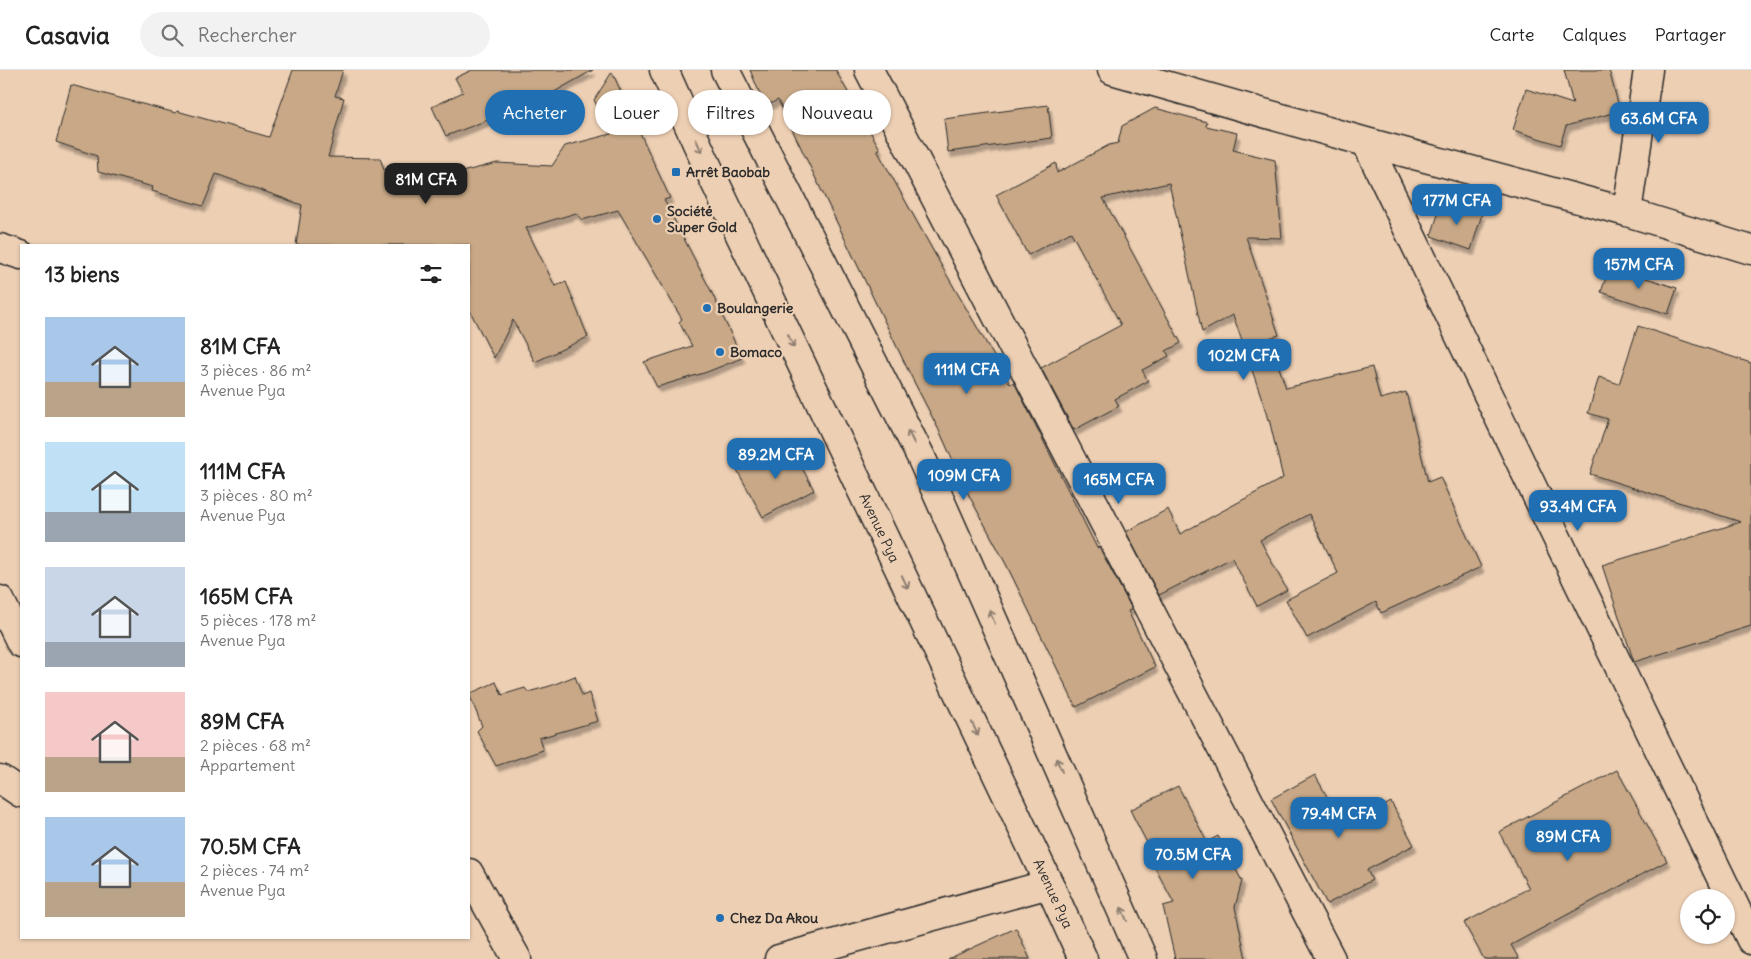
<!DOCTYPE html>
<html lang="fr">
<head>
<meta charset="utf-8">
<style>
  body { margin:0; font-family:Delius,sans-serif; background:#f2f2f2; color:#222; height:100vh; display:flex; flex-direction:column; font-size:19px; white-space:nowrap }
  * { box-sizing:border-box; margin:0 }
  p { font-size:16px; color:#767676 }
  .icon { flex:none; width:28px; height:28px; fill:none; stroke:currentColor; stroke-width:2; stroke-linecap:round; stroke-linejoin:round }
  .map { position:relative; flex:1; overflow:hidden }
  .details { position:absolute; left:20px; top:174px; width:450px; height:695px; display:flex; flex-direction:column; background:#fff; border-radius:0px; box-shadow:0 1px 4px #0004 }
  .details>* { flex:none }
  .banner { position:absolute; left:485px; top:20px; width:475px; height:45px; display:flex; gap:10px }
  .fabs { position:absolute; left:1680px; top:819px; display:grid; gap:10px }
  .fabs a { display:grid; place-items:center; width:55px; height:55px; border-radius:50%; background:#fff; box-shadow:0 1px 4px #0004; font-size:25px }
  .price { position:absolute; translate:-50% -42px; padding:0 11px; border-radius:10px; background:#1f6fb2; color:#fff; font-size:16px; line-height:32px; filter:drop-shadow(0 1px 2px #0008) }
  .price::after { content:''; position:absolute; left:50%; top:30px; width:15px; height:11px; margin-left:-8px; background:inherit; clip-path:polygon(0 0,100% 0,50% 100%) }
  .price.selected { background:#222; color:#fff }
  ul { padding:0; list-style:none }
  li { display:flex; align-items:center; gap:15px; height:125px; padding:0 25px }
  li span { display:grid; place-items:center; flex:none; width:140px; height:100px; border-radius:0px; color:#555 }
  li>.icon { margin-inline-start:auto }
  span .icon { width:60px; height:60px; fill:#fffc; stroke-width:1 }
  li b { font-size:21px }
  h2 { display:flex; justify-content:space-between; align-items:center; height:60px; padding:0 25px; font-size:21px }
  .tag { padding:0 18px; border-radius:22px; background:#fff; box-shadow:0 1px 4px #0004; font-size:18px; line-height:45px }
  .tag.selected { background:#1f6fb2; color:#fff }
  header { display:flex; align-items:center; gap:30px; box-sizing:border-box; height:70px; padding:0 25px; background:#fff; border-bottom:1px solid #e0e0e0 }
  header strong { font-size:24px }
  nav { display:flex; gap:28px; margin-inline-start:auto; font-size:18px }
  .search { width:350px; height:45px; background:#f2f2f2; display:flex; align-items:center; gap:12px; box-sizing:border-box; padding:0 18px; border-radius:28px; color:#767676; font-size:19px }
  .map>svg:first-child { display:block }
  .building { fill:#c8a886; stroke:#2b2b2b; filter:url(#shadow) }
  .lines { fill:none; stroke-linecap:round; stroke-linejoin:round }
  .minor-casing { stroke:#2b2b2b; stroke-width:31 }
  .secondary-casing { stroke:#2b2b2b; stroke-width:31 }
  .minor { stroke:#edcfb3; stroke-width:28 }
  .secondary { stroke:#edcfb3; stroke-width:28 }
  .oneway { stroke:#8c7d6f }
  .poi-dot { fill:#1f6fb2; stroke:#edcfb3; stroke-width:2 }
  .labels { text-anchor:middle; stroke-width:4.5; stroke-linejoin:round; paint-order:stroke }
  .poi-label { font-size:14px; font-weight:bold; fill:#2b2b2b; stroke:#edcfb3; text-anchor:start }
  .street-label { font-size:14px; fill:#2b2b2b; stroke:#edcfb3 }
</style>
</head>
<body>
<header>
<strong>Casavia</strong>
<div class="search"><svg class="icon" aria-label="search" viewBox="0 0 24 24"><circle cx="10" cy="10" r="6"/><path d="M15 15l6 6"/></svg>Rechercher</div>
<nav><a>Carte</a><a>Calques</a><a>Partager</a></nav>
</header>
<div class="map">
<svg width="1751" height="889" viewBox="0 0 1751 889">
  <defs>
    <filter id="shadow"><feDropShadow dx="3" dy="5.5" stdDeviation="1" flood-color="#0004"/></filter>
  </defs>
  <rect width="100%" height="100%" fill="#edcfb3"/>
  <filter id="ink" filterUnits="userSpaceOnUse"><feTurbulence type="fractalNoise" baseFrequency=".02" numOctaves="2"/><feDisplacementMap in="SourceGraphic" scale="10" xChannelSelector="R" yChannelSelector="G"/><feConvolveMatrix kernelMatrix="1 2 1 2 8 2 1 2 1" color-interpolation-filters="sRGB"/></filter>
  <g filter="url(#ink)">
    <path class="building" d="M 293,0 L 343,0 L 335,26 L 344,28 L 328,87 L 380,88 L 391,120 L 497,93 L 552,96 L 565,76 L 611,64 L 594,30 L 612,2 L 670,128 L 664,130 L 710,219 L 742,288 L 707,302 L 657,317 L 644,292 L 692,276 L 679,252 L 682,249 L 618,140 L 582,150 L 576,143 L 526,158 L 555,216 L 566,212 L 588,267 L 535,292 L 513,250 L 494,288 L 469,239 L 469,175 L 296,175 L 302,135 L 216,104 L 203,136 L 152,121 L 153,117 L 98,102 L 97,86 L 56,72 L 71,15 L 176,43 L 177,41 L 269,67 Z
      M 472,0 L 593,0 L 540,30 L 446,66 L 432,37 L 463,22 L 455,8 Z
      M 750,0 L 837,0 L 836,1 L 880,79 L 877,80 L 941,195 L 1010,314 L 1014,312 L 1097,478 L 1099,477 L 1132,539 L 1128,541 L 1155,597 L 1076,637 L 1006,494 L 965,418 L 940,362 L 909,302 L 778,30 L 765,36 Z
      M 1564,0 L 1609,0 L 1620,41 L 1566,56 L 1560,75 L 1513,60 L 1526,19 L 1573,34 Z
      M 1048,35 L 1052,68 L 948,82 L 944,49 Z
      M 1155,38 L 1207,52 L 1206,56 L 1237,63 L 1233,80 L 1275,90 L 1282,168 L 1246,167 L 1279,265 L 1269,268 L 1286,318 L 1372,297 L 1380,329 L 1406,322 L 1428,412 L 1440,407 L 1481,497 L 1381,543 L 1376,532 L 1307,568 L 1286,530 L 1338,503 L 1309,444 L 1260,470 L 1287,520 L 1257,536 L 1232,488 L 1159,525 L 1126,462 L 1168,439 L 1180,464 L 1283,408 L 1269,349 L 1268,350 L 1263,332 L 1233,245 L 1202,262 L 1169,113 L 1103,128 L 1181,273 L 1166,281 L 1169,286 L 1142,300 L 1148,311 L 1115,329 L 1119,336 L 1074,360 L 1041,298 L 1121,255 L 1071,162 L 1028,185 L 996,125 L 1056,93 L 1057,103 L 1109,75 L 1118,73 L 1122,56 Z
      M 1442,132 L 1482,144 L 1471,180 L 1431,166 Z
      M 1610,196 L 1677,218 L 1668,244 L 1601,222 Z
      M 1638,256 L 1751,293 L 1751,556 L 1634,592 L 1602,495 L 1741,452 L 1590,404 L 1608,349 L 1588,343 L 1599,307 L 1619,314 Z
      M 788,372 L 814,420 L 763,447 L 737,400 Z
      M 575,606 L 582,626 L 589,623 L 598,651 L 539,668 L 543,680 L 496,696 L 477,661 L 482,656 L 469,624 L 496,612 L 502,625 L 525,618 L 528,622 L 550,616 Z
      M 1617,700 L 1667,791 L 1511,875 L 1519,889 L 1484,889 L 1464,853 L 1529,818 L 1499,762 Z
      M 1315,705 L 1344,757 L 1391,732 L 1414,775 L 1367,800 L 1372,810 L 1327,834 L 1271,729 Z
      M 1178,716 L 1207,772 L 1218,766 L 1242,811 L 1235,837 L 1246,889 L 1175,889 L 1163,836 L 1174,833 L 1155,798 L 1159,796 L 1130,740 Z
      M 1016,858 L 1030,889 L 948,889 Z"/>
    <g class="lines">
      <g class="minor-casing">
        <path id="minor" d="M 869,0 L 1331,889
          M 1112,0 L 1366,72 L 1627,142 L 1751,180
          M 1366,72 L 1751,870
          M 1627,142 L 1648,0
          M 0,178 L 21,185
          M 0,530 L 21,573
          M 0,709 L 21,723
          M 469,803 L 517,889
          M 779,889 L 1049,814"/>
      </g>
      <g class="secondary-casing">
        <g id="secondary">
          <path id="s1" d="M 664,0 L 704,89 L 1049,814 L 1083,889"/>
          <path d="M 725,0 L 921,387 L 1143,889"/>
        </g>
      </g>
      <use href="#minor" class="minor"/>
      <use href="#secondary" class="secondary"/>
    </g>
    <defs><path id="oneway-shaft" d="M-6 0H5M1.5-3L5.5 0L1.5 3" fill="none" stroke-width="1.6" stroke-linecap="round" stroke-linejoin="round" transform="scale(1.25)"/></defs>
    <g class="oneway">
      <use href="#oneway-shaft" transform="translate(699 76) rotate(66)"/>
      <use href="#oneway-shaft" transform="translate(791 271) rotate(65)"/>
      <use href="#oneway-shaft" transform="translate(911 367) rotate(-117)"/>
      <use href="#oneway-shaft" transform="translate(905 512) rotate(65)"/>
      <use href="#oneway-shaft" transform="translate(992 547) rotate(-114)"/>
      <use href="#oneway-shaft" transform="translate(975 659) rotate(65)"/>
      <use href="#oneway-shaft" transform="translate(1059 695) rotate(-114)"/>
      <use href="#oneway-shaft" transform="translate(1124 844) rotate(-114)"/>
    </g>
  </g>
  <g class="poi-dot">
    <rect x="671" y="97" width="10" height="10" rx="2.5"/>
    <circle cx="657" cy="149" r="5"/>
    <circle cx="707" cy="238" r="5"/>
    <circle cx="720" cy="282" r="5"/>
    <circle cx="720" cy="848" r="5"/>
  </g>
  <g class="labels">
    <g class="poi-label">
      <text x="686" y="107">Arrêt Baobab</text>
      <text x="667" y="146">Société<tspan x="667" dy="16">Super Gold</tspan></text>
      <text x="717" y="243">Boulangerie</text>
      <text x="730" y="287">Bomaco</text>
      <text x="730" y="853">Chez Da Akou</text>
    </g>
    <g class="street-label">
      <text dy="5" stroke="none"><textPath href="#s1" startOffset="506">Avenue Pya</textPath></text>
      <text dy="5" stroke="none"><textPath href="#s1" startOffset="911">Avenue Pya</textPath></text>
    </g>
  </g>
</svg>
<div class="fabs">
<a><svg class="icon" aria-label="locate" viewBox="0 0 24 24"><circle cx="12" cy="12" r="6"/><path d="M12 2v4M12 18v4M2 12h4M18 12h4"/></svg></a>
</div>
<b class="price" style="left:1659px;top:74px">63.6M CFA</b>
<b class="price selected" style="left:426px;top:135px">81M CFA</b>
<b class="price" style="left:1457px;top:156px">177M CFA</b>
<b class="price" style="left:1639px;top:220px">157M CFA</b>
<b class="price" style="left:1244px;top:311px">102M CFA</b>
<b class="price" style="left:967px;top:325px">111M CFA</b>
<b class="price" style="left:776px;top:410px">89.2M CFA</b>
<b class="price" style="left:964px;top:431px">109M CFA</b>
<b class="price" style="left:1119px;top:435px">165M CFA</b>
<b class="price" style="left:1578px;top:462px">93.4M CFA</b>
<b class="price" style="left:1339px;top:769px">79.4M CFA</b>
<b class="price" style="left:1568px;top:792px">89M CFA</b>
<b class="price" style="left:1193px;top:810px">70.5M CFA</b>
<div class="banner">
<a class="tag selected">Acheter</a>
<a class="tag">Louer</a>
<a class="tag">Filtres</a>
<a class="tag">Nouveau</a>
</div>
<section class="details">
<h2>13 biens<svg class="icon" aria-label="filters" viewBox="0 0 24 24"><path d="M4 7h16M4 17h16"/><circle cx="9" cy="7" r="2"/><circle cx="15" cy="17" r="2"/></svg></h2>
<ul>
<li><span style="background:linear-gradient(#a9c7e8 65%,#b9a48a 0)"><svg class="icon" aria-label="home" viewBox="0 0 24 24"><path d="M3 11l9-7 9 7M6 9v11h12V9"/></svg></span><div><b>81M CFA</b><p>3 pièces · 86 m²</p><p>Avenue Pya</p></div></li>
<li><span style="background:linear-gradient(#bfe0f5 70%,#9aa5b1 0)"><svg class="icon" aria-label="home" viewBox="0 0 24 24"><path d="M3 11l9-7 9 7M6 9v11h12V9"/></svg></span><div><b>111M CFA</b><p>3 pièces · 80 m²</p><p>Avenue Pya</p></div></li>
<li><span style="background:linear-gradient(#c9d6e8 75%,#9aa5b1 0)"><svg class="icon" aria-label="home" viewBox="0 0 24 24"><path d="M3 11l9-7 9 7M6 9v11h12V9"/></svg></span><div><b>165M CFA</b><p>5 pièces · 178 m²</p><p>Avenue Pya</p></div></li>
<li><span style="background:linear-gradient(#f6c9c9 65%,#b9a48a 0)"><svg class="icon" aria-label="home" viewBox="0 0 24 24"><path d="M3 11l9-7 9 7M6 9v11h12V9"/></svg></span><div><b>89M CFA</b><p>2 pièces · 68 m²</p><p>Appartement</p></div></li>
<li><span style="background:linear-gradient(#a9c7e8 65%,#b9a48a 0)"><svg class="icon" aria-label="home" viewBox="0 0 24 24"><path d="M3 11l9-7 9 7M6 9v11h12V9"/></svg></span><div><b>70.5M CFA</b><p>2 pièces · 74 m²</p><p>Avenue Pya</p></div></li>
</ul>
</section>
</div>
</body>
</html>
